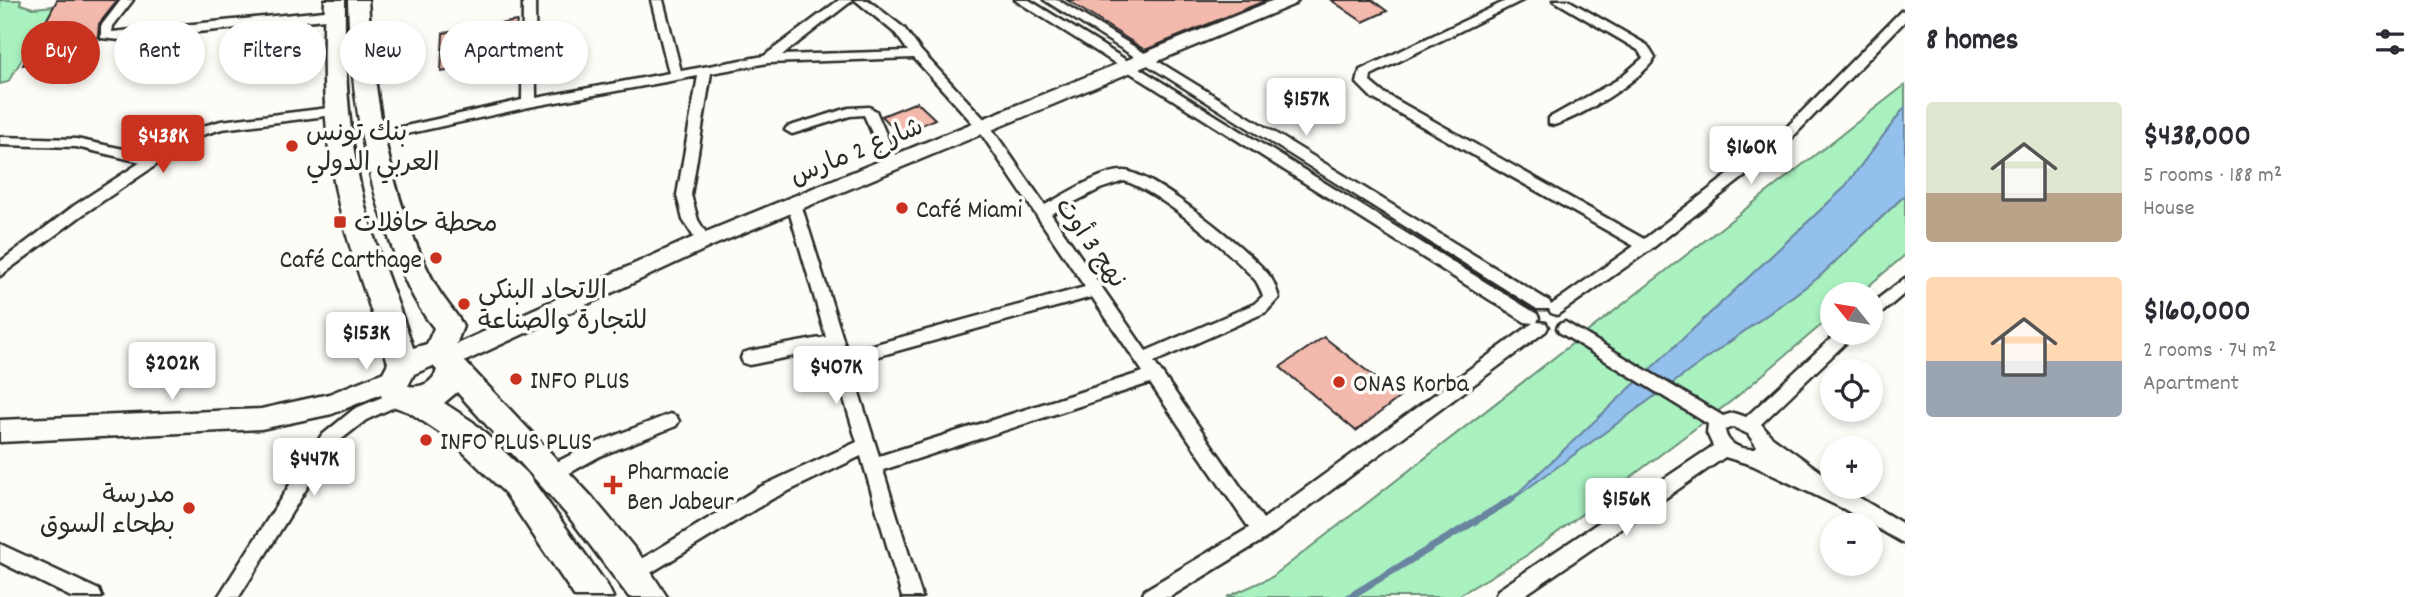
<!DOCTYPE html>
<html lang="en">
<head>
<meta charset="utf-8">
<style>
  body { margin:0; font-family:Dekko,"Playpen Sans Arabic",sans-serif; background:#f7f7f7; color:#2b2b33; height:100vh; display:flex; flex-direction:column; font-size:26px; white-space:nowrap }
  * { box-sizing:border-box; margin:0 }
  p { font-size:23px; color:#7c7c81 }
  .icon { flex:none; width:38px; height:38px; fill:none; stroke:currentColor; stroke-width:2; stroke-linecap:round; stroke-linejoin:round }
  .map { position:relative; flex:1; overflow:hidden }
  .drawer { display:flex; flex-direction:column; background:#fff; width:525px }
  .drawer>* { flex:none }
  .top-card { position:absolute; left:21px; top:21px; width:665px; height:63px; display:flex; gap:14px }
  .needle { width:46px; rotate:300deg }
  .fabs { position:absolute; left:1820px; top:282px; display:grid; gap:14px }
  .fabs a { display:grid; place-items:center; width:63px; height:63px; border-radius:50%; background:#fff; box-shadow:0 4px 10px #0003; font-size:35px }
  .price { position:absolute; translate:-50% -60px; padding:0 16px; border-radius:7px; background:#fff; color:#222; font-size:23px; line-height:46px; filter:drop-shadow(0 2px 4px #0008) }
  .price::after { content:''; position:absolute; left:50%; top:42px; width:21px; height:16px; margin-left:-10px; background:inherit; clip-path:polygon(0 0,100% 0,50% 100%) }
  .price.active { background:#c8321e; color:#fff }
  ul { padding:0; list-style:none }
  li { display:flex; align-items:center; gap:21px; height:175px; padding:0 21px }
  li span { display:grid; place-items:center; flex:none; width:196px; height:140px; border-radius:7px; color:#555 }
  li>.icon { margin-inline-start:auto }
  span .icon { width:84px; height:84px; fill:#fffc; stroke-width:1 }
  li b { font-size:30px }
  h2 { display:flex; justify-content:space-between; align-items:center; height:84px; padding:0 21px; font-size:30px }
  .tag { padding:0 24px; border-radius:32px; background:#fff; box-shadow:0 4px 10px #0003; font-size:24px; line-height:63px }
  .tag.active { background:#c8321e; color:#fff }
  main { display:flex; flex:1; min-height:0 }
  .map>svg:first-child { display:block }
  .green { fill:#a9f2c0; stroke:#6a8e76; stroke-width:2 }
  .water { fill:#93c0ed; stroke:#69849f; stroke-width:2 }
  .lines { fill:none; stroke-linecap:round; stroke-linejoin:round }
  .stream { stroke:#69849f; stroke-width:7 }
  .building { fill:#f3b9ad; stroke:#2b2b2b; stroke-width:2 }
  .street-casing { stroke:#2b2b2b; stroke-width:5 }
  .secondary-casing { stroke:#2b2b2b; stroke-width:5 }
  .highway-casing { stroke:#2b2b2b; stroke-width:5 }
  .street { fill:#fdfcf7; fill-rule:evenodd }
  .secondary { fill:#fdfcf7; fill-rule:evenodd }
  .highway { fill:#fdfcf7; fill-rule:evenodd }
  .poi-dot { fill:#c8321e; stroke:#fdfcf7; stroke-width:2.5 }
  .labels { text-anchor:middle; stroke-width:7; stroke-linejoin:round; paint-order:stroke }
  .poi-label { font-size:26px; fill:#2b2b2b; stroke:#fdfcf7; text-anchor:start }
  .street-label { font-size:26px; fill:#2b2b2b; stroke:#fdfcf7 }
</style>
</head>
<body>
<main>
<div class="map">
<svg width="1905" height="597" viewBox="0 0 1905 597">
  <rect width="100%" height="100%" fill="#fdfcf7"/>
  <filter id="ink" filterUnits="userSpaceOnUse"><feTurbulence type="fractalNoise" baseFrequency=".0143" numOctaves="2"/><feDisplacementMap in="SourceGraphic" scale="14" xChannelSelector="R" yChannelSelector="G"/><feConvolveMatrix kernelMatrix="1 2 1 2 8 2 1 2 1" color-interpolation-filters="sRGB"/></filter>
  <g filter="url(#ink)">
    <path class="green" d="M 0,0 L 21,0 L 20,4 L 33,8 L 55,6 L 8,82 L 0,84 Z
      M 1905,85 L 1905,107 L 1843,189 L 1513,498 L 1819,277 L 1905,195 L 1905,255 L 1859,294 L 1832,294 L 1832,316 L 1734,399 L 1529,554 L 1456,597 L 1227,597 L 1272,577 Z"/>
    <path class="water" d="M 1905,107 L 1905,195 L 1819,277 L 1506,504 L 1843,189 Z"/>
    <g class="lines">
      <path class="stream" d="M 1349,597 L 1512,499"/>
    </g>
    <path class="building" d="M 57,0 L 118,0 L 99,24 L 98,36 L 79,55 L 23,65 Z
      M 1067,0 L 1267,0 L 1145,50 Z
      M 1331,0 L 1372,0 L 1387,11 L 1363,22 Z
      M 517,21 L 512,59 L 441,72 L 443,33 Z
      M 917,102 L 935,119 L 900,135 L 882,116 Z
      M 1324,337 L 1400,397 L 1356,431 L 1280,367 Z"/>
    <g class="lines">
      <g class="street-casing">
        <path id="street" d="M 121,0 L 133,0 L 113,26 L 112,32 L 335,10 L 341,14 L 335,18 L 120,40 L 101,38 L 101,26 Z
          M 523,0 L 535,0 L 536,98 L 669,73 L 651,0 L 663,0 L 681,71 L 764,56 L 839,0 L 853,0 L 782,55 L 908,51 L 896,34 L 855,0 L 868,0 L 904,28 L 921,51 L 988,123 L 1045,205 C 1064,195 1102,170 1124,171 C 1152,172 1255,254 1271,278 C 1275,284 1277,292 1279,298 L 1266,312 L 1154,362 L 1263,519 L 1533,323 L 1525,322 L 1015,0 L 1029,0 L 1537,314 L 1539,318 L 1537,322 L 1546,323 L 1548,327 L 1546,331 L 1268,537 L 1170,597 L 1142,597 L 1145,590 L 1249,528 L 1150,383 L 883,470 L 922,597 L 902,597 L 861,456 L 772,499 L 634,583 L 627,580 L 624,574 L 627,568 L 760,487 L 857,442 L 829,349 L 749,365 L 743,363 L 741,358 L 743,353 L 749,351 L 826,337 L 787,204 L 789,200 L 799,200 L 801,204 L 847,352 L 1085,287 L 978,129 L 914,58 L 768,63 L 711,73 L 691,195 L 698,220 L 711,241 L 704,246 L 699,245 L 683,220 L 677,195 L 698,76 L 529,107 L 370,142 L 365,141 L 363,138 L 370,134 L 522,100 ZM 1124,181 C 1158,190 1233,254 1256,281 C 1259,286 1261,291 1263,296 L 1254,304 L 1146,351 L 1051,214 L 1100,189 ZM 1092,297 L 1143,372 L 879,456 L 850,364 Z
          M 1044,0 L 1058,0 L 1549,301 L 1551,305 L 1549,309 L 1537,309 Z
          M 1508,0 L 1523,0 L 1371,75 L 1370,82 L 1382,92 L 1644,239 L 1775,139 L 1901,11 L 1905,10 L 1905,21 L 1785,145 L 1650,250 L 1557,315 L 1551,313 L 1549,309 L 1551,305 L 1634,246 L 1372,98 L 1357,83 L 1360,70 Z
          M 1553,0 L 1568,0 L 1647,45 L 1655,58 C 1640,81 1581,117 1554,125 L 1549,124 L 1549,118 L 1617,80 L 1643,58 L 1638,50 Z
          M 337,107 L 344,111 L 342,114 L 222,129 L 199,136 L 85,213 L 0,276 L 0,262 L 75,205 L 141,162 L 76,147 L 0,145 L 0,137 L 76,139 L 152,155 L 189,130 L 221,121 Z
          M 869,107 L 876,111 L 899,164 L 897,167 L 887,167 L 864,115 L 850,116 L 792,134 L 785,130 L 787,127 L 849,108 Z
          M 1905,278 L 1905,293 L 1877,317 L 1871,319 L 1871,304 Z
          M 1565,322 L 1723,416 L 1733,413 L 1746,417 L 1838,332 L 1857,332 L 1761,424 L 1771,436 L 1824,474 L 1826,483 L 1858,497 L 1905,525 L 1905,544 L 1844,509 L 1752,465 L 1725,457 L 1522,597 L 1495,597 L 1498,590 L 1713,446 L 1707,433 L 1708,424 L 1559,332 L 1557,328 L 1559,324 ZM 1733,427 L 1748,434 L 1757,447 L 1755,449 C 1742,450 1727,445 1725,430 Z
          M 399,390 L 405,392 L 408,397 L 405,402 L 366,420 L 333,446 L 239,597 L 218,597 L 321,436 L 354,409 Z
          M 670,414 L 676,416 L 679,421 L 676,426 L 600,456 L 557,480 L 551,482 L 545,480 L 542,474 L 545,468 L 588,446 Z
          M 0,544 L 99,590 L 102,597 L 71,597 L 0,562 Z"/>
      </g>
      <g class="secondary-casing">
        <path id="secondary" d="M 1274,0 L 1298,0 L 1295,4 L 712,246 L 455,366 L 447,368 L 439,366 L 435,359 L 439,352 L 696,236 Z
          M 394,368 L 403,371 L 406,378 L 403,385 L 332,414 L 261,429 L 0,442 L 0,420 L 261,409 L 329,394 Z"/>
      </g>
      <g class="highway-casing">
        <path id="highway" d="M 325,0 L 345,0 C 344,69 348,139 365,206 C 377,255 398,300 413,348 L 427,344 L 434,328 C 411,300 398,265 387,232 C 361,156 350,80 348,0 L 368,0 C 374,98 389,199 436,286 C 444,301 456,312 463,326 L 454,350 L 592,497 L 640,555 L 667,597 L 629,597 L 569,517 L 457,392 L 444,403 L 473,422 L 527,473 L 607,585 L 613,597 L 575,597 L 505,493 L 451,440 L 409,412 L 384,403 L 377,384 L 388,363 C 373,311 352,261 340,209 C 323,141 322,70 325,0 ZM 433,366 L 437,370 C 433,383 421,388 408,386 L 414,374 Z"/>
      </g>
      <use href="#street" class="street"/>
      <use href="#secondary" class="secondary"/>
      <use href="#highway" class="highway"/>
    </g>
  </g>
  <g class="poi-dot">
    <circle cx="292" cy="146" r="7"/>
    <circle cx="902" cy="208" r="7"/>
    <rect x="333" y="215" width="14" height="14" rx="3.5"/>
    <circle cx="436" cy="258" r="7"/>
    <circle cx="464" cy="304" r="7"/>
    <circle cx="516" cy="379" r="7"/>
    <circle cx="1339" cy="382" r="7"/>
    <circle cx="426" cy="440" r="7"/>
    <path d="M609.5 474.5h7v7h7v7h-7v7h-7v-7h-7v-7h7z"/>
    <circle cx="189" cy="508" r="7"/>
  </g>
  <g class="labels">
    <g class="poi-label">
      <text x="306" y="140">بنك تونس<tspan x="306" dy="30">العربي الدولي</tspan></text>
      <text x="916" y="217">Café Miami</text>
      <text x="354" y="231">محطة حافلات</text>
      <text x="422" y="267" text-anchor="end">Café Carthage</text>
      <text x="478" y="298">الاتحاد البنكي<tspan x="478" dy="30">للتجارة والصناعة</tspan></text>
      <text x="530" y="388">INFO PLUS</text>
      <text x="1353" y="391">ONAS Korba</text>
      <text x="440" y="449">INFO PLUS PLUS</text>
      <text x="627" y="479">Pharmacie<tspan x="627" dy="30">Ben Jabeur</tspan></text>
      <text x="175" y="502" text-anchor="end">مدرسة<tspan x="175" dy="30">بطحاء السوق</tspan></text>
    </g>
    <g class="street-label">
      <text transform="translate(856 150) rotate(-22)" y="9">شارع 2 مارس</text>
      <text transform="translate(1092 242) rotate(55)" y="9">نهج 3 أوت</text>
    </g>
  </g>
</svg>
<div class="fabs">
<a><svg class="needle" viewBox="-14 -14 28 28"><path d="M0-13l5 13h-10z" fill="#e53935"/><path d="M0 13l5-13h-10z" fill="#7c7c81"/></svg></a>
<a><svg class="icon" aria-label="locate" viewBox="0 0 24 24"><circle cx="12" cy="12" r="6"/><path d="M12 2v4M12 18v4M2 12h4M18 12h4"/></svg></a>
<a>+</a>
<a>−</a>
</div>
<b class="price" style="left:1306px;top:138px">$157K</b>
<b class="price active" style="left:163px;top:175px">$438K</b>
<b class="price" style="left:1751px;top:186px">$160K</b>
<b class="price" style="left:366px;top:372px">$153K</b>
<b class="price" style="left:172px;top:402px">$202K</b>
<b class="price" style="left:836px;top:406px">$407K</b>
<b class="price" style="left:314px;top:498px">$447K</b>
<b class="price" style="left:1626px;top:538px">$156K</b>
<div class="top-card">
<a class="tag active">Buy</a>
<a class="tag">Rent</a>
<a class="tag">Filters</a>
<a class="tag">New</a>
<a class="tag">Apartment</a>
</div>
</div>
<section class="drawer">
<h2>8 homes<svg class="icon" aria-label="filters" viewBox="0 0 24 24"><path d="M4 7h16M4 17h16"/><circle cx="9" cy="7" r="2"/><circle cx="15" cy="17" r="2"/></svg></h2>
<ul>
<li><span style="background:linear-gradient(#dfe7d0 65%,#b9a48a 0)"><svg class="icon" aria-label="home" viewBox="0 0 24 24"><path d="M3 11l9-7 9 7M6 9v11h12V9"/></svg></span><div><b>$438,000</b><p>5 rooms · 188 m²</p><p>House</p></div></li>
<li><span style="background:linear-gradient(#ffd9b3 60%,#9aa5b1 0)"><svg class="icon" aria-label="home" viewBox="0 0 24 24"><path d="M3 11l9-7 9 7M6 9v11h12V9"/></svg></span><div><b>$160,000</b><p>2 rooms · 74 m²</p><p>Apartment</p></div></li>
</ul>
</section>
</main>
</body>
</html>
